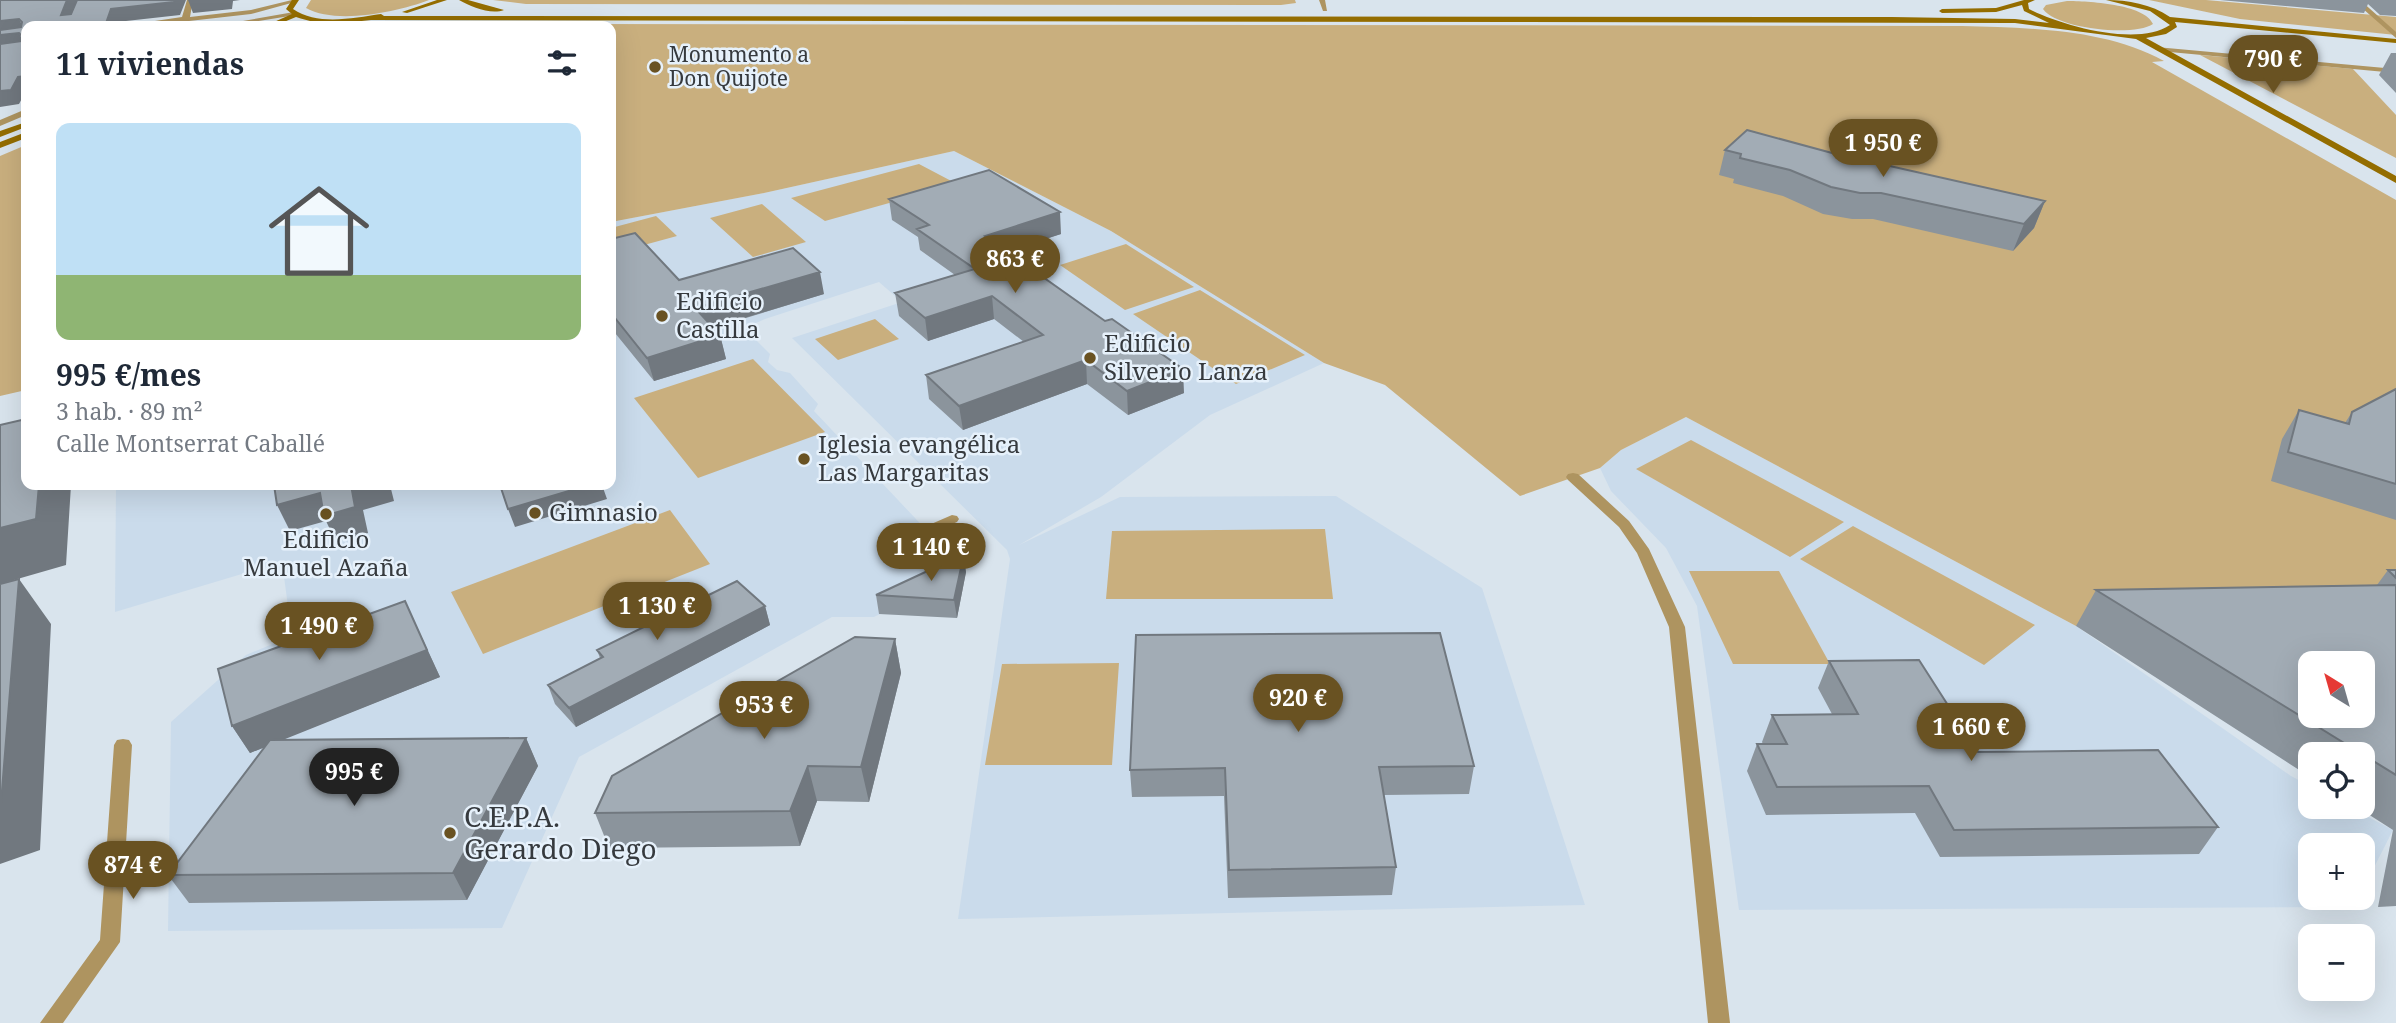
<!DOCTYPE html>
<html lang="es">
<head>
<meta charset="utf-8">
<style>
  body { margin:0; font-family:"Noto Serif",serif; background:#f2f2f3; color:#1f2937; height:100vh; display:flex; flex-direction:column; font-size:26px; white-space:nowrap }
  * { box-sizing:border-box; margin:0 }
  p { font-size:23px; color:#747a83 }
  .icon { flex:none; width:38px; height:38px; fill:none; stroke:currentColor; stroke-width:2; stroke-linecap:round; stroke-linejoin:round }
  .map { position:relative; flex:1; overflow:hidden }
  .panel { position:absolute; left:21px; top:21px; width:595px; height:469px; display:flex; flex-direction:column; background:#fff; border-radius:14px; box-shadow:0 7px 28px #0002 }
  .panel>* { flex:none }
  .needle { width:46px; rotate:323deg }
  .tools { position:absolute; left:2298px; top:651px; display:grid; gap:14px }
  .tools a { display:grid; place-items:center; width:77px; height:77px; border-radius:14px; background:#fff; box-shadow:0 7px 28px #0002; font-size:35px }
  .price { position:absolute; translate:-50% -60px; padding:0 16px; border-radius:24px; background:#695222; color:#fff; font-size:23px; line-height:46px; filter:drop-shadow(0 2px 4px #0008) }
  .price::after { content:''; position:absolute; left:50%; top:42px; width:21px; height:16px; margin-left:-10px; background:inherit; clip-path:polygon(0 0,100% 0,50% 100%) }
  .price.active { background:#222; color:#fff }
  ul { padding:0; list-style:none }
  li { display:grid; align-content:center; gap:14px; height:371px; padding:0 35px }
  li span { display:grid; place-items:center; height:217px; border-radius:14px; color:#555 }
  li>.icon { margin-inline-start:auto }
  span .icon { width:126px; height:126px; fill:#fffc; stroke-width:1 }
  li b { font-size:30px }
  h2 { display:flex; justify-content:space-between; align-items:center; height:84px; padding:0 35px; font-size:30px }
  .map>svg:first-child { display:block }
  .built { fill:#cadbeb }
  .green { fill:#c9af7e }
  .lines { fill:none; stroke-linecap:round; stroke-linejoin:round }
  .street { fill:#ae9460; fill-rule:evenodd }
  .secondary { fill:#946d00; fill-rule:evenodd }
  .wall { fill:#8b949c }
  .shaded-wall { fill:#71787f }
  .building { fill:#a2acb5; stroke:#71787f; stroke-width:2; fill-rule:evenodd }
  .poi-dot { fill:#695222; stroke:#e6f1fb; stroke-width:2.5 }
  .labels { text-anchor:middle; stroke-width:5; stroke-linejoin:round; paint-order:stroke }
  .far-poi-label { font-size:21px; fill:#363a3e; stroke:#e6f1fb; text-anchor:start }
  .poi-label { font-size:24px; fill:#363a3e; stroke:#e6f1fb; text-anchor:start }
  .near-poi-label { font-size:28px; fill:#363a3e; stroke:#e6f1fb; text-anchor:start }
</style>
</head>
<body>
<div class="map">
<svg width="2396" height="1023" viewBox="0 0 2396 1023">
  <rect width="100%" height="100%" fill="#d9e4ed"/>
  <path class="built" d="M 954,151 L 1111,231 L 1324,363 L 1210,415 L 1101,497 L 1019,545 L 1120,497 L 1336,496 L 1482,588 L 1585,905 L 958,919 L 1010,559 L 1007,550 L 792,338 L 902,302 L 879,282 L 765,319 L 749,326 L 749,333 L 770,354 L 768,362 L 777,370 L 790,373 L 818,404 L 814,411 L 966,572 L 874,617 L 832,617 L 579,757 L 502,928 L 168,931 L 171,722 L 246,655 L 292,636 L 282,562 L 115,612 L 116,485 L 611,485 L 611,222 L 764,193 Z
    M 1686,417 L 2076,626 L 2291,776 L 2310,786 L 2310,807 L 2349,807 L 2393,830 L 2363,889 L 2362,845 L 2310,845 L 2310,898 L 2358,898 L 2353,907 L 1739,910 L 1697,606 L 1666,548 L 1611,491 L 1600,468 L 1621,450 Z"/>
  <path class="green" d="M 311,0 L 429,0 C 398,12 336,25 306,8 Z
    M 493,0 L 1295,0 L 1296,3 L 1281,5 L 526,4 Z
    M 2149,0 L 2206,0 L 2396,17 L 2396,35 L 2240,19 Z
    M 2067,1 C 2087,1 2145,4 2153,24 C 2134,37 2057,29 2043,9 L 2046,5 Z
    M 579,24 L 1962,26 C 2028,28 2104,28 2164,61 L 2152,62 L 2396,200 L 2396,585 L 2355,621 L 2076,626 L 1686,417 L 1621,450 L 1600,468 L 1520,496 L 1385,385 L 1324,363 L 1111,231 L 954,151 L 764,193 L 611,222 L 611,26 L 346,26 Z
    M 2200,55 L 2353,69 L 2396,115 L 2396,158 Z
    M 26,145 L 26,390 L 0,396 L 0,156 Z
    M 919,164 L 957,184 L 825,221 L 791,198 Z
    M 762,204 L 806,242 L 753,257 L 710,218 Z
    M 656,216 L 677,236 L 611,254 L 611,228 Z
    M 1126,244 L 1194,287 L 1125,310 L 1060,265 Z
    M 1200,290 L 1305,355 L 1236,384 L 1133,314 Z
    M 875,319 L 899,339 L 838,360 L 815,339 Z
    M 753,359 L 825,432 L 698,478 L 634,398 Z
    M 1691,440 L 1844,522 L 1790,557 L 1636,469 Z
    M 670,510 L 710,564 L 483,654 L 451,592 Z
    M 1853,526 L 2035,625 L 1984,665 L 1800,559 Z
    M 1325,529 L 1333,599 L 1106,599 L 1112,531 Z
    M 1689,571 L 1779,571 L 1830,664 L 1733,664 Z
    M 1119,663 L 1112,765 L 985,765 L 1002,664 Z"/>
  <g class="lines">
    <path class="street" d="M 187,0 L 193,0 L 190,17 L 251,10 L 292,0 L 295,2 L 251,14 L 189,21 L 187,26 L 181,26 L 181,22 L 121,26 L 182,17 Z
      M 1319,0 L 1325,0 L 1327,11 L 1323,11 Z
      M 2353,0 L 2360,0 L 2396,32 L 2396,38 Z
      M 294,12 L 296,15 L 247,23 L 243,21 Z
      M 2156,47 L 2396,69 L 2396,73 L 2159,51 L 2155,49 Z
      M 26,109 L 26,115 L 0,126 L 0,120 Z
      M 1573,473 L 1578,474 L 1629,521 L 1649,549 L 1685,627 L 1730,1023 L 1708,1023 L 1669,627 L 1637,553 L 1619,527 L 1568,480 L 1566,477 L 1568,474 Z
      M 952,515 L 957,516 L 959,519 L 957,522 L 927,535 L 920,531 L 922,528 Z
      M 123,739 L 129,740 L 132,745 L 120,942 L 63,1023 L 40,1023 L 100,940 L 114,745 L 117,740 Z"/>
    <path class="secondary" d="M 292,0 L 299,0 L 293,9 C 318,26 353,18 381,14 L 384,16 L 1892,17 L 2015,19 L 2049,23 L 2024,11 L 2022,5 L 1996,12 L 1942,13 L 1939,11 L 1942,9 L 1996,8 L 2024,0 L 2035,0 L 2028,3 L 2029,9 C 2062,26 2138,47 2170,25 L 2150,11 L 2106,0 C 2128,0 2151,4 2170,17 L 2396,39 L 2396,43 L 2175,22 L 2177,27 L 2166,34 L 2146,38 L 2396,176 L 2396,183 L 2136,39 L 2015,23 L 371,20 C 346,23 321,26 296,17 L 274,26 L 265,26 L 292,14 L 286,9 Z
      M 437,0 L 447,0 L 407,13 L 402,12 Z
      M 459,0 L 468,0 L 504,10 C 491,15 471,7 459,0 Z
      M 26,122 L 26,127 L 0,137 L 0,131 Z
      M 26,132 L 26,138 L 0,148 L 0,142 Z"/>
  </g>
  <path class="wall" d="M 2220,0 L 2396,0 L 2396,16 L 2380,15 L 2368,4 L 2364,13 Z
    M 2391,53 L 2396,53 L 2396,93 L 2379,75 Z
    M 1725,150 L 1832,153 L 2045,201 L 2034,228 L 2013,251 L 1873,219 L 1852,219 L 1823,214 L 1783,196 L 1733,183 L 1734,179 L 1719,175 Z
    M 889,199 L 1061,234 L 1007,251 L 1184,393 L 1128,415 L 1087,384 L 963,430 L 929,399 L 926,375 L 1024,342 L 994,319 L 928,341 L 899,316 L 895,293 L 955,275 L 920,250 L 918,237 L 892,220 Z
    M 611,239 L 679,280 L 824,294 L 713,328 L 720,335 L 726,359 L 654,381 L 611,328 Z
    M 2396,389 L 2396,520 L 2271,481 L 2282,439 L 2299,410 L 2345,423 L 2352,412 Z
    M 2388,570 L 2396,570 L 2396,906 L 2378,907 L 2393,830 L 2357,807 L 2362,807 L 2362,754 L 2310,754 L 2310,777 L 2076,626 L 2096,590 L 2377,585 Z
    M 966,572 L 957,618 L 879,614 L 876,595 Z
    M 405,601 L 440,677 L 283,739 L 526,738 L 538,766 L 467,900 L 189,903 L 168,875 L 265,747 L 250,753 L 232,726 Z
    M 765,606 L 770,625 L 576,727 L 555,704 L 548,685 L 600,658 L 597,650 Z
    M 1136,635 L 1474,766 L 1469,794 L 1384,795 L 1396,867 L 1392,895 L 1228,898 L 1224,796 L 1132,797 L 1130,770 Z
    M 895,639 L 901,673 L 869,802 L 817,801 L 800,846 L 609,848 L 595,813 Z
    M 1829,661 L 1978,752 L 2218,827 L 2199,854 L 1940,857 L 1915,813 L 1766,815 L 1747,771 L 1757,744 L 1763,744 L 1762,742 L 1772,715 L 1832,714 L 1818,688 Z"/>
  <path class="shaded-wall" d="M 67,0 L 78,0 L 68,26 L 61,15 Z
    M 175,0 L 186,0 L 180,15 L 117,22 L 116,26 L 105,26 L 111,9 Z
    M 188,0 L 240,0 L 233,1 L 232,9 L 193,13 Z
    M 19,19 L 26,32 L 19,33 L 26,46 L 0,49 L 0,21 Z
    M 26,76 L 26,91 L 19,104 L 0,107 L 0,91 L 18,77 Z
    M 2045,201 L 2034,228 L 2013,251 L 2024,224 Z
    M 1060,212 L 1061,234 L 987,258 L 985,236 Z
    M 820,272 L 824,294 L 701,331 L 695,308 Z
    M 992,296 L 994,319 L 928,341 L 925,318 Z
    M 720,335 L 726,359 L 654,381 L 647,358 Z
    M 1086,360 L 1087,384 L 963,430 L 959,406 Z
    M 1183,369 L 1184,393 L 1128,415 L 1127,391 Z
    M 39,485 L 71,485 L 66,565 L 0,584 L 0,528 Z
    M 351,485 L 390,485 L 394,501 L 363,510 L 368,533 L 336,542 L 326,521 L 290,531 L 277,505 Z
    M 589,485 L 602,485 L 607,499 L 515,527 L 508,509 Z
    M 964,554 L 966,572 L 957,618 L 954,600 Z
    M 19,579 L 51,624 L 40,850 L 0,864 L 0,803 Z
    M 405,601 L 440,677 L 250,753 L 232,726 Z
    M 765,606 L 770,625 L 576,727 L 569,708 Z
    M 895,639 L 901,673 L 869,802 L 861,767 Z
    M 526,738 L 538,766 L 467,900 L 453,873 Z
    M 808,766 L 817,801 L 800,846 L 790,811 Z"/>
  <path class="building" d="M 0,0 L 67,0 L 61,15 L 71,14 L 77,0 L 175,0 L 174,2 L 111,9 L 105,26 L 26,26 L 26,76 L 18,77 L 11,90 L 0,91 L 0,44 L 21,41 L 22,36 L 19,33 L 0,35 L 0,30 L 21,27 L 22,22 L 19,19 L 0,21 Z
    M 1747,130 L 1832,153 L 2045,201 L 2024,224 L 1881,193 L 1860,193 L 1831,187 L 1790,170 L 1740,158 L 1741,154 L 1725,150 Z
    M 989,170 L 1060,212 L 985,236 L 1105,321 L 1112,319 L 1183,369 L 1127,391 L 1086,360 L 959,406 L 926,375 L 1043,335 L 992,296 L 925,318 L 895,293 L 975,269 L 917,229 L 929,225 L 889,199 Z
    M 635,233 L 679,280 L 793,248 L 820,272 L 695,308 L 720,335 L 647,358 L 611,313 L 611,239 Z
    M 2396,389 L 2396,484 L 2288,452 L 2299,410 L 2349,424 L 2352,412 Z
    M 26,419 L 26,485 L 39,485 L 36,519 L 0,528 L 0,425 Z
    M 274,485 L 351,485 L 355,507 L 324,516 L 320,493 L 277,505 Z
    M 500,485 L 589,485 L 508,509 Z
    M 964,554 L 954,600 L 876,595 Z
    M 2388,570 L 2396,570 L 2396,578 Z
    M 19,579 L 1,803 L 0,803 L 0,584 Z
    M 737,581 L 765,606 L 569,708 L 548,685 L 603,657 L 597,650 Z
    M 2396,585 L 2396,775 L 2096,590 ZM 2310,663 L 2362,663 L 2362,716 L 2310,716 Z
    M 405,601 L 427,650 L 232,726 L 218,669 Z
    M 1440,633 L 1474,766 L 1379,767 L 1396,867 L 1229,870 L 1225,768 L 1130,770 L 1136,635 Z
    M 855,637 L 895,639 L 861,767 L 808,766 L 790,811 L 595,813 L 612,776 Z
    M 1919,660 L 1978,752 L 2158,750 L 2218,827 L 1954,830 L 1929,786 L 1777,787 L 1757,744 L 1787,744 L 1772,715 L 1858,714 L 1829,661 Z
    M 526,738 L 453,873 L 168,875 L 270,740 Z"/>
  <g class="poi-dot">
    <circle cx="655" cy="67" r="7"/>
    <circle cx="662" cy="316" r="7"/>
    <circle cx="1090" cy="358" r="7"/>
    <circle cx="804" cy="459" r="7"/>
    <circle cx="535" cy="513" r="7"/>
    <circle cx="326" cy="514" r="7"/>
    <circle cx="450" cy="833" r="7"/>
  </g>
  <g class="labels">
    <g class="far-poi-label">
      <text x="669" y="62">Monumento a<tspan x="669" dy="24">Don Quijote</tspan></text>
    </g>
    <g class="poi-label">
      <text x="676" y="310">Edificio<tspan x="676" dy="28">Castilla</tspan></text>
      <text x="1104" y="352">Edificio<tspan x="1104" dy="28">Silverio Lanza</tspan></text>
      <text x="818" y="453">Iglesia evangélica<tspan x="818" dy="28">Las Margaritas</tspan></text>
      <text x="549" y="521">Gimnasio</text>
      <text x="326" y="548" text-anchor="middle">Edificio<tspan x="326" dy="28">Manuel Azaña</tspan></text>
    </g>
    <g class="near-poi-label">
      <text x="464" y="827">C.E.P.A.<tspan x="464" dy="32">Gerardo Diego</tspan></text>
    </g>
  </g>
</svg>
<div class="tools">
<a><svg class="needle" viewBox="-14 -14 28 28"><path d="M0-13l5 13h-10z" fill="#e53935"/><path d="M0 13l5-13h-10z" fill="#747a83"/></svg></a>
<a><svg class="icon" aria-label="locate" viewBox="0 0 24 24"><circle cx="12" cy="12" r="6"/><path d="M12 2v4M12 18v4M2 12h4M18 12h4"/></svg></a>
<a>+</a>
<a>−</a>
</div>
<b class="price" style="left:2273px;top:95px">790 €</b>
<b class="price" style="left:1883px;top:179px">1 950 €</b>
<b class="price" style="left:1015px;top:295px">863 €</b>
<b class="price" style="left:931px;top:583px">1 140 €</b>
<b class="price" style="left:657px;top:642px">1 130 €</b>
<b class="price" style="left:319px;top:662px">1 490 €</b>
<b class="price" style="left:1298px;top:734px">920 €</b>
<b class="price" style="left:764px;top:741px">953 €</b>
<b class="price" style="left:1971px;top:763px">1 660 €</b>
<b class="price active" style="left:354px;top:808px">995 €</b>
<b class="price" style="left:133px;top:901px">874 €</b>
<section class="panel">
<h2>11 viviendas<svg class="icon" aria-label="filters" viewBox="0 0 24 24"><path d="M4 7h16M4 17h16"/><circle cx="9" cy="7" r="2"/><circle cx="15" cy="17" r="2"/></svg></h2>
<ul>
<li><span style="background:linear-gradient(#bfe0f5 70%,#8fb573 0)"><svg class="icon" aria-label="home" viewBox="0 0 24 24"><path d="M3 11l9-7 9 7M6 9v11h12V9"/></svg></span><div><b>995 €/mes</b><p>3 hab. · 89 m²</p><p>Calle Montserrat Caballé</p></div></li>
</ul>
</section>
</div>
</body>
</html>
